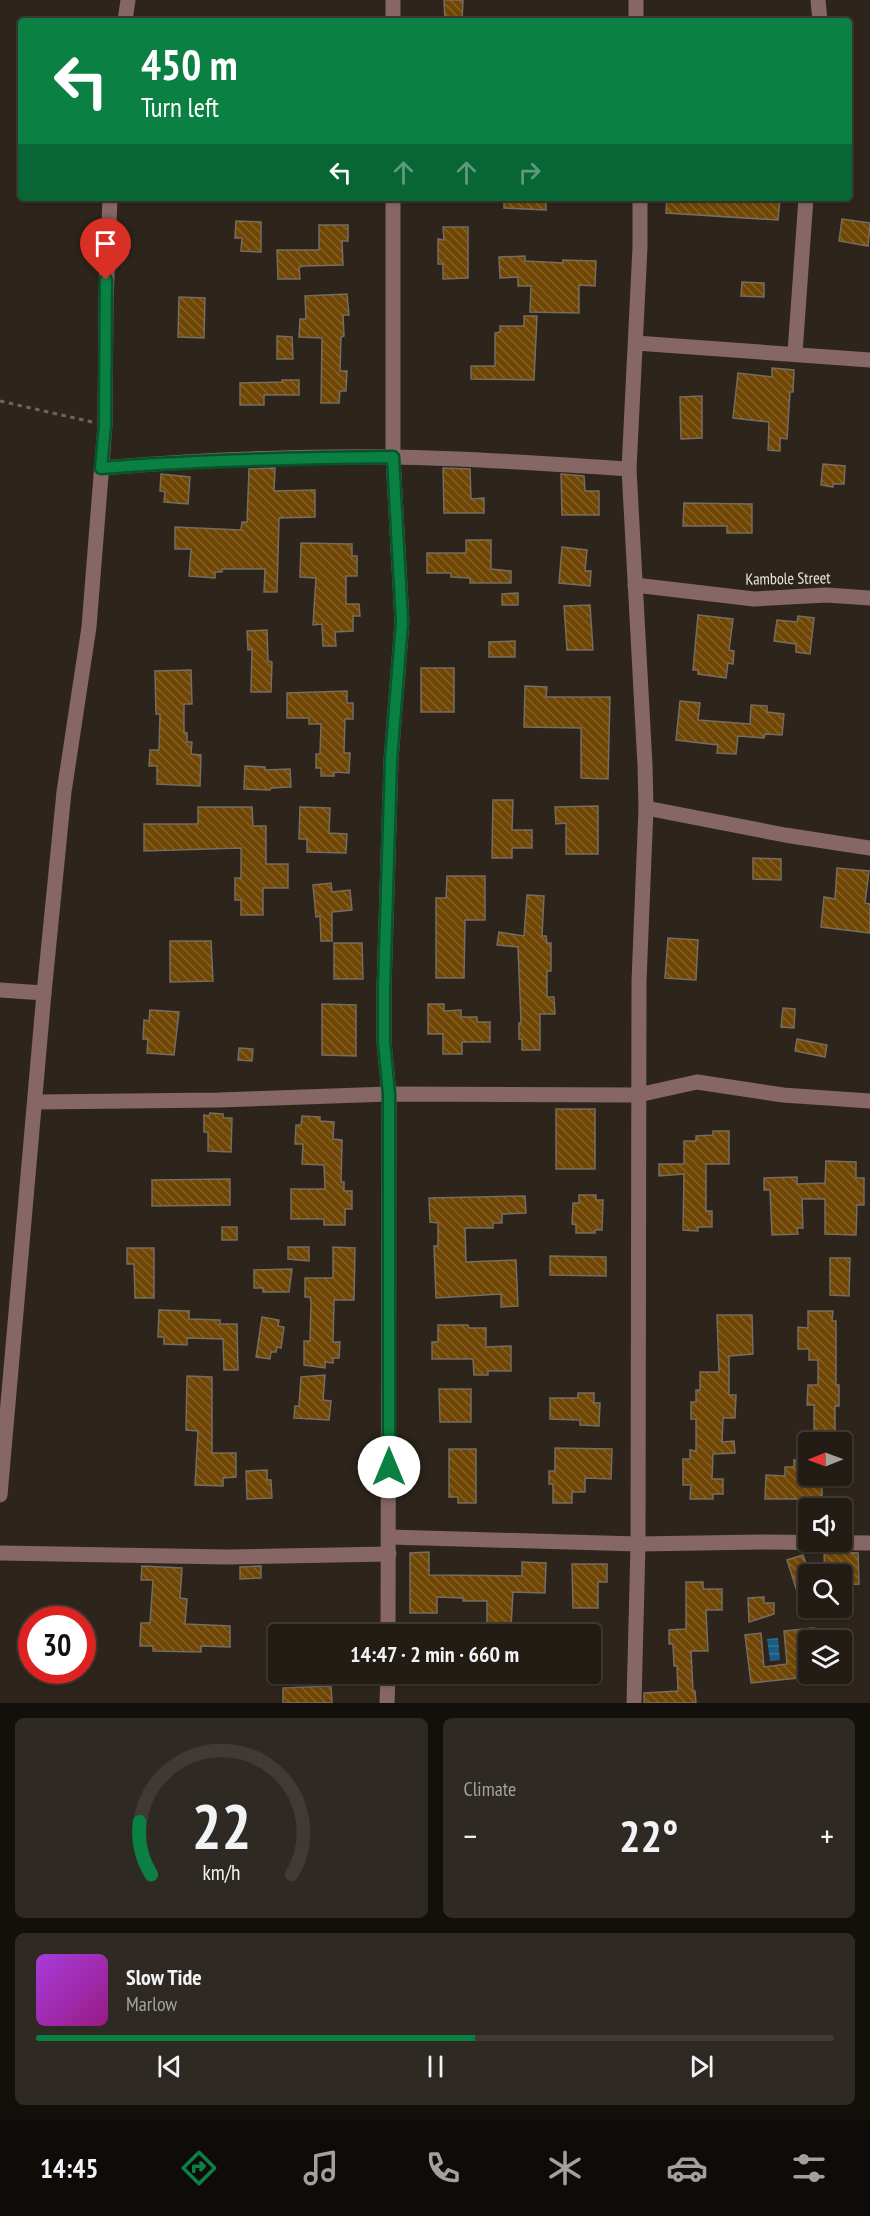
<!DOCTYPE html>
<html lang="en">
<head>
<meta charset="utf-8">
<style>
	body { margin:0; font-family:"PT Sans Narrow",sans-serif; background:#2e2922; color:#f1f3f6; height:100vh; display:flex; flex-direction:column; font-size:22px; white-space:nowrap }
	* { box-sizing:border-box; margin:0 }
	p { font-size:20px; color:#a2a1a0 }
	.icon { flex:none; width:33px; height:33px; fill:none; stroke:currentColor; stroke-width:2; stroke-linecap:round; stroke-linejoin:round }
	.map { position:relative; height:1703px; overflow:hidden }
	.sheet { display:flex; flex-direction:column; gap:15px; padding:15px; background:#130f0b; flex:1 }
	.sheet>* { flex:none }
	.top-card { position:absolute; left:18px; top:18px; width:834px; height:183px; border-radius:6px; box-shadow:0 2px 4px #0004,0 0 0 2px #3f3a34; background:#0b8043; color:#fff; overflow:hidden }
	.needle { width:39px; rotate:269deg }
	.tools { position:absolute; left:798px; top:1432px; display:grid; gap:12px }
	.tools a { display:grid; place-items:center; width:54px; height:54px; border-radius:6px; background:#221c14; box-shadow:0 2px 4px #0004,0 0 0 2px #3f3a34; font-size:30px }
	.speed { position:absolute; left:18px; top:1606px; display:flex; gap:12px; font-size:30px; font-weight:700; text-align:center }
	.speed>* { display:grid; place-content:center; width:78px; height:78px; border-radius:50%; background:#221c14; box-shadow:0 2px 4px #0004,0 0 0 2px #3f3a34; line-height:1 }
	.speed .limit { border:9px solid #d22; background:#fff; color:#111 }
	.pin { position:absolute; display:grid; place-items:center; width:51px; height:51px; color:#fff; margin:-62px -26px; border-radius:50% 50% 50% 0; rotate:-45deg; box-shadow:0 0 6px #0007 }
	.pin .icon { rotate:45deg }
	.me { position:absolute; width:66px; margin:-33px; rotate:0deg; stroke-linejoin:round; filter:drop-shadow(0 0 4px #0008) }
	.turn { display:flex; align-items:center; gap:21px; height:126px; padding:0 24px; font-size:27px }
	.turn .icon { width:78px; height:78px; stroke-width:2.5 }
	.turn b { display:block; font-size:42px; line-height:51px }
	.lanes { display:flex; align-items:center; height:57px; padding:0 24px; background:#0003; justify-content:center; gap:30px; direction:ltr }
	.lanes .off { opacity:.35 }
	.big { font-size:45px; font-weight:700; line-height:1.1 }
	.sheet .widget { flex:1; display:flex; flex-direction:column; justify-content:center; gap:9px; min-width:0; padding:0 21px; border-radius:9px; background:#2e2922 }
	.sheet .dial { align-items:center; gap:0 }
	.dial svg { height:156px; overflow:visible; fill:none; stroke:#3f3a34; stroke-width:7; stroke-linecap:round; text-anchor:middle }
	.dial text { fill:#f1f3f6; stroke:none }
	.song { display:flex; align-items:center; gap:18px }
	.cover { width:72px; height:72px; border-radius:9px; background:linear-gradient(135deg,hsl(280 70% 55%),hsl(310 70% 35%)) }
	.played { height:6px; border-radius:3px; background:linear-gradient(90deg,#0b8043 55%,#3f3a34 55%) }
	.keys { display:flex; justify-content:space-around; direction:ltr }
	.heat { display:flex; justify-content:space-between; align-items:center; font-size:33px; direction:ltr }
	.sheet .tiles { flex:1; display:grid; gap:15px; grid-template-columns:1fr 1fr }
	.widget:last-child { grid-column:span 2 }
	.trip { position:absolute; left:268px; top:1624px; width:333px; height:60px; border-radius:6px; background:#221c14; box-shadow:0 2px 4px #0004,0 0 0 2px #3f3a34; font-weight:700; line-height:60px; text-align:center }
	.menu { display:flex; height:96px; justify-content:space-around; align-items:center; background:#0e0b08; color:#a2a1a0 }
	.menu .icon { width:42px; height:42px }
	.menu .on { color:#0b8043 }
	.menu b { font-size:27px; color:#f1f3f6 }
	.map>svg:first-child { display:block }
	.water { fill:url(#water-rules) }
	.building { fill:url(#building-back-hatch); stroke:#766c60; stroke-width:1.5 }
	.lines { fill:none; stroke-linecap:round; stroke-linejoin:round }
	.path { stroke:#6c655c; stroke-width:3; stroke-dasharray:4.5 4.5; stroke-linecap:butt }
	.minor { stroke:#866765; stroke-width:15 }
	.route-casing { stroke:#07532c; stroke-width:15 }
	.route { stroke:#0b8043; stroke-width:10 }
	.labels { text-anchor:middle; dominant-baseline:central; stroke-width:6; stroke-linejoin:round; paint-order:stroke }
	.street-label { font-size:16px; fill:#eae5de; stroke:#2d251b }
</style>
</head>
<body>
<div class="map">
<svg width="870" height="1703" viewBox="0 0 870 1703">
	<defs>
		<pattern id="water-rules" width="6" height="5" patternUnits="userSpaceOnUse" patternTransform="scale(1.5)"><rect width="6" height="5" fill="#195d84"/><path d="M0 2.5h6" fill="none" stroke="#3b7495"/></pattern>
		<pattern id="building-back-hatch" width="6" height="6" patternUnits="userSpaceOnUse" patternTransform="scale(1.5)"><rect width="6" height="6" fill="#704605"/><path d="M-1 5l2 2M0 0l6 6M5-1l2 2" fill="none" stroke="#856129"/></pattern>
	</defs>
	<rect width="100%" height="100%" fill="#2d251b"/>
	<polygon class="water" points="778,1638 780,1660 770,1661 767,1639"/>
	<g class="building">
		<polygon points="444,0 463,0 462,21 445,21"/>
		<polygon points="504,198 546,198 546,210 504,208"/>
		<polygon points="667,198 780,198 778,220 666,213"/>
		<polygon points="842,219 870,223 868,246 839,241"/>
		<polygon points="236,221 261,222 261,252 241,251 242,238 235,238"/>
		<polygon points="319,225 348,225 348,241 342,241 343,265 304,266 299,267 300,279 278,279 277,250 319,250"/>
		<polygon points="443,227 468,227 468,278 443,279 443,264 438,264 438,239 444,240"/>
		<polygon points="525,256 525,261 563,263 563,260 596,261 595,286 579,285 579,313 530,312 531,286 518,286 518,277 500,278 499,257"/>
		<polygon points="742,282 764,283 764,297 741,296"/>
		<polygon points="347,294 349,315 343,315 344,336 341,337 340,371 347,371 346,391 340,391 339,403 321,403 322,338 299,337 300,319 306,319 305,296"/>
		<polygon points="179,297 205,298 204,338 178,337"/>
		<polygon points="524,316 537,316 534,380 471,379 471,366 495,366 495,333 500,332 500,326 524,326"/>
		<polygon points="277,336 292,337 293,359 277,359"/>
		<polygon points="772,368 794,370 793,392 790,392 787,439 780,438 780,451 768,450 769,422 733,418 738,373 772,377"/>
		<polygon points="282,380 299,380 299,395 264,395 264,405 240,405 240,383 282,382"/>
		<polygon points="702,396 702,438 681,439 680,397"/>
		<polygon points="823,464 845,466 844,484 833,484 833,487 821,485"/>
		<polygon points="275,468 274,491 315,490 315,517 279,518 277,592 264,592 265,569 222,569 222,572 215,572 215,578 189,576 191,549 175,549 175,527 241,530 242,522 247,522 249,469"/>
		<polygon points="443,468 470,469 471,499 484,498 484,513 444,513"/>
		<polygon points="161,474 190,477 188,504 164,502 165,492 160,491"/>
		<polygon points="561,474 584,476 585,491 599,491 599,515 562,515"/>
		<polygon points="684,503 752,504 752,533 727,533 727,526 683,526"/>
		<polygon points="466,540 491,540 491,569 511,571 511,583 470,583 470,578 451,577 451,573 427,573 427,553 466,553"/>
		<polygon points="301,543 352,544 352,556 357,556 357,576 346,576 346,604 359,604 360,616 353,616 353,631 335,632 336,646 323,646 322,624 313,625 316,578 300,577"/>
		<polygon points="562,547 587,550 585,571 591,571 590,586 559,583"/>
		<polygon points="518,593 518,605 502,605 502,594"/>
		<polygon points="590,605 593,650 567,650 564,606"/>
		<polygon points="698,615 733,619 729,650 734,651 733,664 728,663 726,678 698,674 698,670 693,670"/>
		<polygon points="798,616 814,618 810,654 796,652 796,644 774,641 777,620 797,622"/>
		<polygon points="267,630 268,661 272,662 271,692 251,692 252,649 248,650 247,631"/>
		<polygon points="515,641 515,657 489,657 489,642"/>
		<rect x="421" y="668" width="33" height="44"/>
		<polygon points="191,670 192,704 184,704 184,732 187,733 187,742 192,742 191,754 201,755 200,786 157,784 157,766 149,766 150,750 159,750 160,714 156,714 155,671"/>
		<polygon points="525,686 547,687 546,697 610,697 608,779 581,778 581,728 524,727"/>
		<polygon points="347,691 347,703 353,703 353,719 345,719 344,753 350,753 349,773 334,772 334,776 321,776 321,768 316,768 316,754 320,754 321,724 309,724 309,718 287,718 287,693"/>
		<polygon points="680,701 700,703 698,720 750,724 751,705 767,706 767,712 784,714 782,735 765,734 764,738 738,736 736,754 717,753 718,745 676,740"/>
		<polygon points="245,766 265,767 265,770 290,769 291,787 271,788 270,790 244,789"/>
		<polygon points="493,800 513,800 512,830 532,830 532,848 512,848 512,858 492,858"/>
		<polygon points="598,806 598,854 566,854 566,823 556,824 555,807"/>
		<polygon points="198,807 252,807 253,826 266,826 266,864 288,864 288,888 263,888 263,915 241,915 241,900 235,900 235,878 241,878 241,848 144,851 144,824 198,824"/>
		<polygon points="300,807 330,808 329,833 347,834 346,853 307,852 307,839 299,839"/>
		<polygon points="753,858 781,859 781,880 753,879"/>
		<polygon points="837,868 869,871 865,903 870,904 870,933 821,927 824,897 835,899"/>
		<polygon points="447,876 485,876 485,920 465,920 464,978 436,978 436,898 446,898"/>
		<polygon points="331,883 332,892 350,890 352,910 332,912 332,941 321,941 320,916 316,917 313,885"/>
		<polygon points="527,895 544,896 542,936 546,936 547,943 551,943 551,971 547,971 547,997 554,997 555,1014 540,1014 540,1050 522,1050 522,1039 519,1039 519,1023 521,1023 518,947 497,945 499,932 524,936"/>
		<polygon points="668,938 698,940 696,980 665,978"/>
		<polygon points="170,941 211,941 213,981 170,982"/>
		<polygon points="334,943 362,943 363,979 334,979"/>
		<polygon points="322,1004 356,1005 356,1056 322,1055"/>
		<polygon points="428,1004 444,1004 444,1011 461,1010 461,1017 477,1017 477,1022 490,1022 490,1042 462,1042 462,1054 443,1054 443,1034 428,1034"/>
		<polygon points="783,1008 795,1009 794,1028 781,1027"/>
		<polygon points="150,1010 179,1012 174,1055 147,1053 148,1039 143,1039 144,1020 149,1021"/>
		<polygon points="797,1039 827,1045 825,1057 795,1051"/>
		<polygon points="239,1048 253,1049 252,1061 238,1060"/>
		<rect x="556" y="1109" width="39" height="60"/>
		<polygon points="210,1113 223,1114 223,1118 232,1118 231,1152 208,1151 208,1132 204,1132 204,1115 209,1116"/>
		<polygon points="302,1116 320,1117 320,1121 334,1122 333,1139 342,1140 341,1182 344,1182 344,1191 352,1191 352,1209 345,1209 345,1225 324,1225 324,1219 291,1219 291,1189 325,1189 324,1165 302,1164 303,1144 295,1144 296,1125 301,1125"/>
		<polygon points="713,1131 729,1131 729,1164 706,1164 706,1211 712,1211 712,1227 698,1227 698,1231 683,1230 684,1174 659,1176 659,1164 684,1164 684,1141 696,1141 696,1136 713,1135"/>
		<polygon points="826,1161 856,1162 856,1178 864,1178 864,1205 857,1205 856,1235 825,1234 825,1199 802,1199 803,1228 797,1228 798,1234 772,1235 770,1190 764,1190 764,1178 797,1177 797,1184 825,1183"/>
		<polygon points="230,1179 230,1205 152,1206 152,1180"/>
		<polygon points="579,1195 596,1195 596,1200 603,1200 602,1230 595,1230 595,1233 576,1233 576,1225 572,1224 573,1203 579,1203"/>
		<polygon points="525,1196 526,1213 502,1214 502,1223 493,1223 493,1228 465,1228 466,1262 516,1260 518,1306 501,1307 501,1294 436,1298 434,1246 438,1246 438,1223 430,1222 429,1198"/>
		<rect x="222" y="1227" width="15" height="13"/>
		<polygon points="288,1247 309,1247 309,1261 288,1259"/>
		<polygon points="333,1247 355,1248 354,1300 334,1300 333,1342 340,1342 339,1358 333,1358 333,1363 325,1362 325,1368 304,1365 304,1341 310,1341 311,1302 310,1297 305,1297 305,1278 333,1278"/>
		<polygon points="127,1248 154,1248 154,1298 135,1298 134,1264 127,1264"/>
		<polygon points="550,1256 606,1257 606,1276 550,1275"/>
		<polygon points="830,1258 850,1258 849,1296 830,1295"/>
		<polygon points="292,1269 289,1292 263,1292 263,1288 254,1288 254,1270"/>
		<polygon points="159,1310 189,1311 189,1319 220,1320 220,1324 237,1324 238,1370 224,1370 223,1339 187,1338 187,1345 164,1344 164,1337 158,1337"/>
		<polygon points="808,1311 833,1311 832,1321 836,1321 836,1385 839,1385 839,1406 835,1406 835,1434 814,1433 814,1405 807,1405 808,1385 818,1385 818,1360 809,1360 809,1349 798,1349 798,1327 808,1328"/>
		<polygon points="717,1315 752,1315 753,1354 729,1356 729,1395 736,1395 735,1418 723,1418 722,1442 734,1441 735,1453 713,1454 712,1479 723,1479 723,1494 713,1494 713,1499 690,1499 691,1485 683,1485 683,1459 690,1459 690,1450 696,1451 696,1419 691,1419 691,1402 696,1402 696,1390 700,1390 700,1372 719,1372"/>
		<polygon points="262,1317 279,1320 278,1326 284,1327 281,1348 277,1347 276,1352 271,1352 270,1359 256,1357"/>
		<polygon points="438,1325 468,1325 469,1328 486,1328 486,1347 511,1346 511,1371 488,1371 488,1375 474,1375 473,1359 432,1359 432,1342 438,1342"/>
		<polygon points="325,1375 323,1400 331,1401 329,1420 294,1418 295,1406 299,1406 301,1377"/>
		<polygon points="187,1376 212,1377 212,1453 236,1453 236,1477 223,1478 223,1486 195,1485 198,1431 186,1430"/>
		<polygon points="439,1389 471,1389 471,1422 440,1422"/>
		<polygon points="578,1393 594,1393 594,1403 600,1403 599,1426 580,1425 580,1420 550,1419 550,1398 578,1398"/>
		<polygon points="555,1448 612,1449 611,1479 585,1478 585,1492 572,1492 572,1503 553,1503 553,1484 549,1484 549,1471 555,1471"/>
		<polygon points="449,1449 476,1449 476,1503 458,1503 458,1497 449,1497"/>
		<polygon points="794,1460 808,1460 808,1476 820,1476 820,1478 822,1478 822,1499 765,1499 766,1475 785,1476 785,1467 794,1467"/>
		<polygon points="267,1470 267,1480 271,1480 272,1498 247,1499 246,1471"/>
		<polygon points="429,1552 429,1575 522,1576 522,1562 546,1563 545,1593 513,1592 511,1627 487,1627 487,1601 463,1601 463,1598 437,1597 437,1613 410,1613 410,1553"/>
		<polygon points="824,1552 858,1553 859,1584 842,1585 842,1575 825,1575"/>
		<polygon points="803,1555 808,1570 808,1619 806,1619 787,1560"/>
		<polygon points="572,1564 607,1564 607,1582 598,1582 598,1608 573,1608"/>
		<polygon points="142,1566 182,1568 180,1598 187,1599 185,1624 230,1626 230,1647 201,1646 201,1652 153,1651 153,1646 140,1646 141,1623 150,1623 153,1580 141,1580"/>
		<polygon points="261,1566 261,1578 240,1579 240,1567"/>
		<polygon points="686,1582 703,1582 703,1589 722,1589 722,1610 706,1610 708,1651 691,1651 693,1691 695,1691 696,1703 644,1703 644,1693 678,1691 677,1666 674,1666 673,1644 669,1644 669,1630 686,1629"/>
		<polygon points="764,1597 764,1603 774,1603 774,1614 749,1622 748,1598"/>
		<polygon points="814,1628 815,1641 808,1641 808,1677 751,1683 745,1635 761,1633 764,1667 787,1664 784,1631"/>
		<polygon points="331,1686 332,1703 283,1703 283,1688"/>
	</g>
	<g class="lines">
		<polyline class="path" points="0,401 92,422"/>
		<g class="minor">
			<polyline points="636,0 636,21"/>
			<polyline points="818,0 820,21"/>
			<polyline points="125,21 128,0"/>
			<polyline points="393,21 393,0"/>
			<polyline points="636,343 870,360"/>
			<polyline points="795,353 806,198"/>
			<path d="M101,468C198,460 295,456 392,457C472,458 550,464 629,469"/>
			<polyline points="635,585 754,599 826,595 870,598"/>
			<polyline points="646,808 785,835 870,848"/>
			<polyline points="0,990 44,993"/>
			<polyline points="36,1102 218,1100 389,1094 638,1095 697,1082 783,1095 870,1101"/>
			<polyline points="0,1495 44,993 64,792 89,627 105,425 106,301 110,198"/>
			<polyline points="389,1537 638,1544 760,1542 870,1543"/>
			<polyline points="0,1553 228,1557 389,1554"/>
			<polyline points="388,1635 389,1094 384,1042 384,988 391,760 402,622 393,457 393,198"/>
			<polyline points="387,1703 388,1674"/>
			<polyline points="634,1703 638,1544 639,981 646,808 645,765 629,469 640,247 640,198"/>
		</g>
	</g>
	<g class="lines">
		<g class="route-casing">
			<path id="route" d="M106,280L105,425L101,468C198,460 295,458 393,457L402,622L391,760L384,988V1042L389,1094V1467"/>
		</g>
		<use href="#route" class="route"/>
	</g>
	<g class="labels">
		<g class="street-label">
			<text transform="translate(788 578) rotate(-1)">Kambole Street</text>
		</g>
	</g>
</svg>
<div class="tools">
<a><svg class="needle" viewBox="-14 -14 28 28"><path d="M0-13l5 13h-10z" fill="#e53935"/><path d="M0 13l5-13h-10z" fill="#a2a1a0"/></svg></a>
<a><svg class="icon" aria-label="sound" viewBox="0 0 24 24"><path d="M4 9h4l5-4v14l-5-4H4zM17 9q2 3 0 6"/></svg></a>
<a><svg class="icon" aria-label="search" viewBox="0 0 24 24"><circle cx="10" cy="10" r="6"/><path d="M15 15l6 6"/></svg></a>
<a><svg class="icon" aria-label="layers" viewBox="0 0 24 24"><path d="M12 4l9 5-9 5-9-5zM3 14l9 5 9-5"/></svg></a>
</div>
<div class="speed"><div class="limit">30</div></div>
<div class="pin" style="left:106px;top:280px;background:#d93025"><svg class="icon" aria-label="arrive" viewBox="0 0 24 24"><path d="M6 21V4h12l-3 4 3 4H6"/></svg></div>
<svg class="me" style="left:389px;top:1467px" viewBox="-20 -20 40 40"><circle r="19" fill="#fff"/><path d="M0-13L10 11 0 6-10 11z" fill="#0b8043"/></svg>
<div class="trip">14:47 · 2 min · 660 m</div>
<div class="top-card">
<div class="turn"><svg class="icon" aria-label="left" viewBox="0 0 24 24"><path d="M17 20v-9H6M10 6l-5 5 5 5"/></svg><div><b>450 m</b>Turn left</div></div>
<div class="lanes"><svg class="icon" aria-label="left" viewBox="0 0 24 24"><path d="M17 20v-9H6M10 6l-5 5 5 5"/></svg><svg class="icon off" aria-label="ahead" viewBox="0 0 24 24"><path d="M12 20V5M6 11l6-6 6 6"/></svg><svg class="icon off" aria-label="ahead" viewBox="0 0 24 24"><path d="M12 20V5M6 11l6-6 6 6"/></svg><svg class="icon off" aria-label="right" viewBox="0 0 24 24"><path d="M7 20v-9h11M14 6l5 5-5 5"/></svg></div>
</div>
</div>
<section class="sheet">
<div class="tiles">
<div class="widget dial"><svg viewBox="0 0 100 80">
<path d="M14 69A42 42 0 1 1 86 69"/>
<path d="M14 69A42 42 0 0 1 8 42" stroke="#0b8043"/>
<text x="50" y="56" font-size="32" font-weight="700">22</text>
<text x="50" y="72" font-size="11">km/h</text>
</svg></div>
<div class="widget"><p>Climate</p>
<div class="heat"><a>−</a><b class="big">22°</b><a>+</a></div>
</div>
<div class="widget">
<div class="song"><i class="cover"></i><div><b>Slow Tide</b><p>Marlow</p></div></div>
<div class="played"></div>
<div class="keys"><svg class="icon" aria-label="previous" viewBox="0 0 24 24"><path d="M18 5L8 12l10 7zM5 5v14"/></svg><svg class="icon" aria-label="pause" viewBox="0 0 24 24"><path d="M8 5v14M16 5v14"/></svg><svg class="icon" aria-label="next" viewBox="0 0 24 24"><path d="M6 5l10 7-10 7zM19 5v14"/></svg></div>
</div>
</div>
</section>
<nav class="menu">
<b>14:45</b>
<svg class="icon on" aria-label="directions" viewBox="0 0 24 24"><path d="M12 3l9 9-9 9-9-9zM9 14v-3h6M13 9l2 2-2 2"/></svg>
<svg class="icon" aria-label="music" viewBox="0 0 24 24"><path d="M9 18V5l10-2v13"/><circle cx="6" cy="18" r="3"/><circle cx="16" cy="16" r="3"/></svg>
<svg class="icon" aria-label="phone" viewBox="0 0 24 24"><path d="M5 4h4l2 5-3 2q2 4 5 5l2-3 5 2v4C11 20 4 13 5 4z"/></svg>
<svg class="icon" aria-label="climate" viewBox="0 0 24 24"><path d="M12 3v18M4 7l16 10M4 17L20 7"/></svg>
<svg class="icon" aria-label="car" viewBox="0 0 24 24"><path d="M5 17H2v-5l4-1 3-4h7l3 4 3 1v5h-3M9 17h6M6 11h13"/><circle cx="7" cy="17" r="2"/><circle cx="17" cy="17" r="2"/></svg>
<svg class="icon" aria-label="filters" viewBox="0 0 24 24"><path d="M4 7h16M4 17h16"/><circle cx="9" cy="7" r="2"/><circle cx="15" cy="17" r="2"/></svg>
</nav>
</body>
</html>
